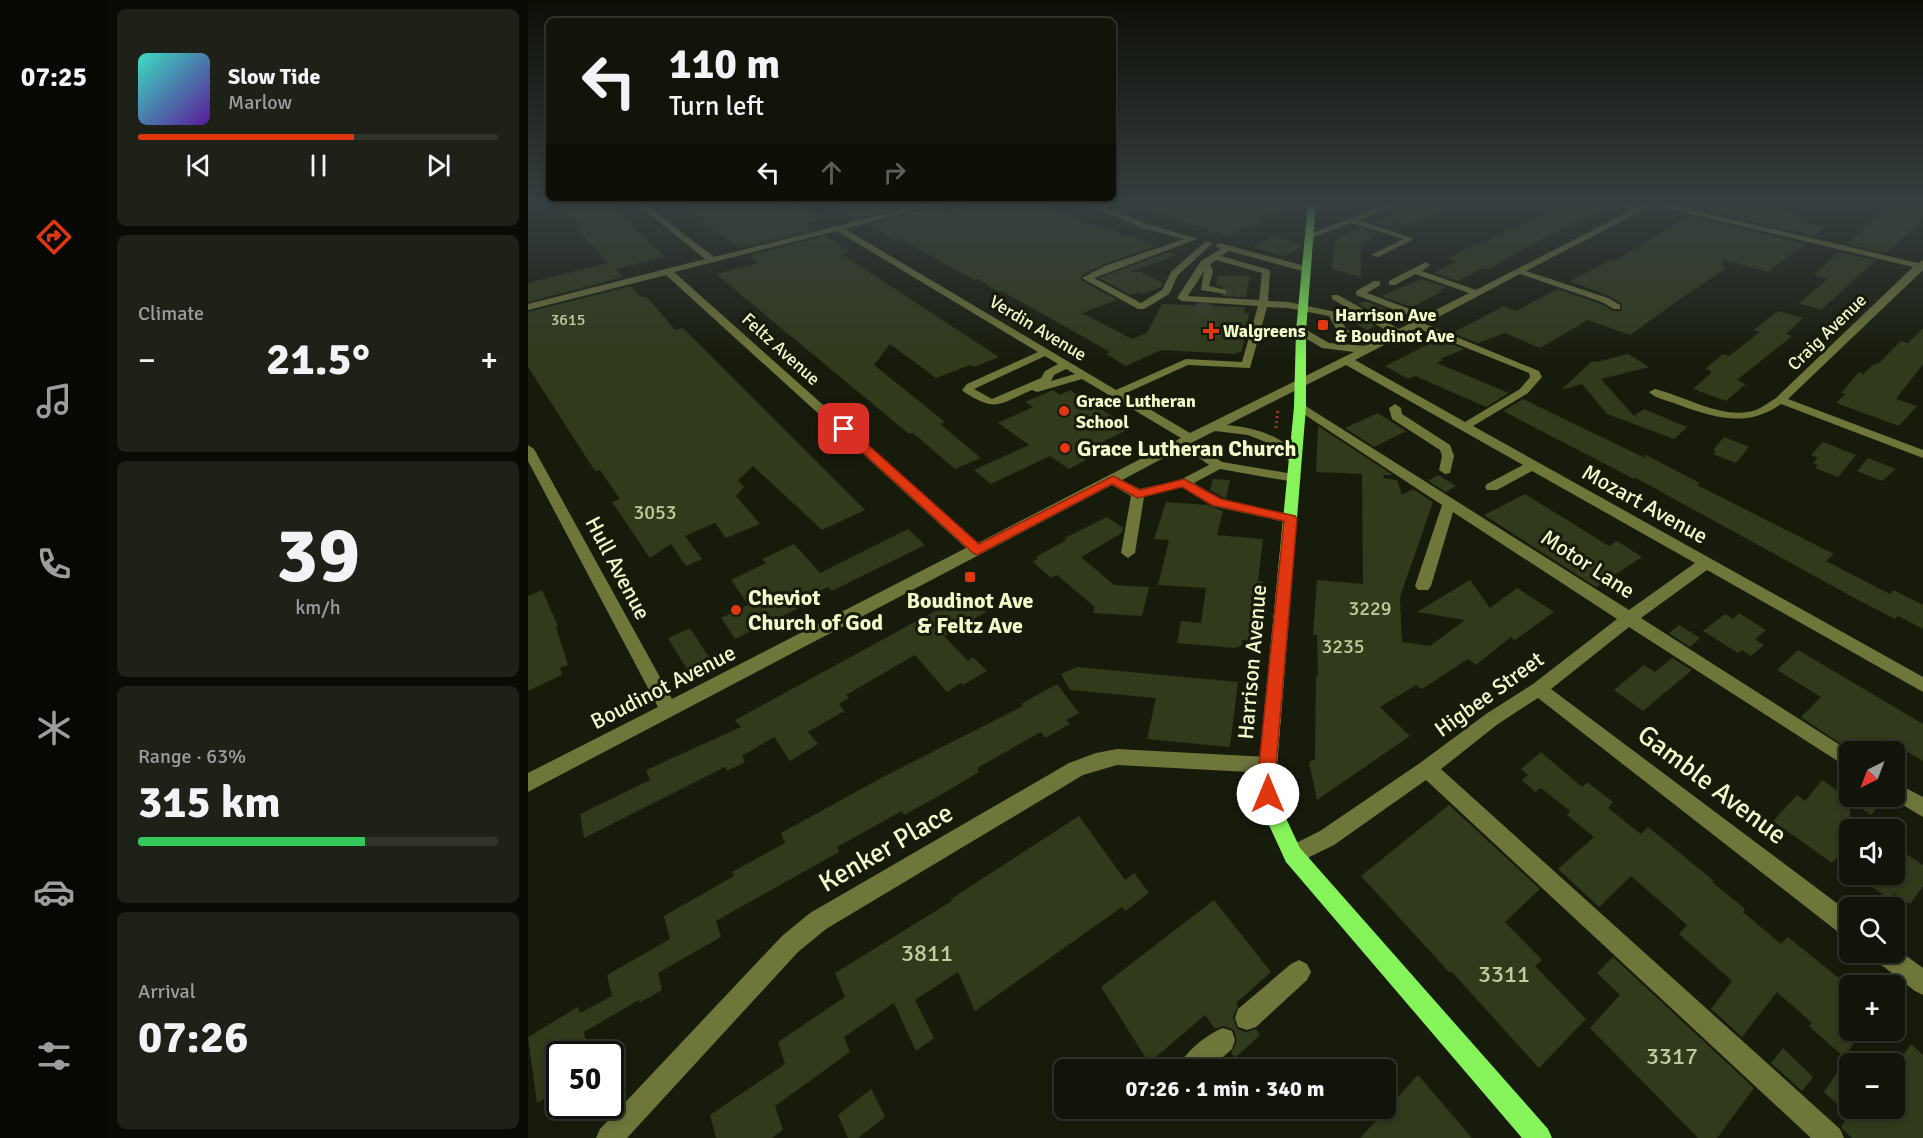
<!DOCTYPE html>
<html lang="en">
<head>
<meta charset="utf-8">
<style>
	body { margin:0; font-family:Signika,sans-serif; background:#1e2117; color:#f1f3f6; height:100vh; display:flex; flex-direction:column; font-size:22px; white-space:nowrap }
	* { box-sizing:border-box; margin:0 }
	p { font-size:20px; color:#9c9e9c }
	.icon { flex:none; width:33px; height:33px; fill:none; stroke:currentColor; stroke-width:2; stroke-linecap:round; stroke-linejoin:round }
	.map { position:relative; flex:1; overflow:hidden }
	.panel { display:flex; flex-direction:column; gap:9px; padding:9px; background:#090b05; width:420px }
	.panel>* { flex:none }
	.banner { position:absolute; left:18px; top:18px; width:570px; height:183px; border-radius:9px; box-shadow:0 3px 9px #0003,0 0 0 2px #30332a; background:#111409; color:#f1f3f6; overflow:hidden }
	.needle { width:39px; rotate:222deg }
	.tools { position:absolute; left:1311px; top:741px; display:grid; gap:12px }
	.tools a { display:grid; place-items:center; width:66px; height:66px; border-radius:9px; background:#111409; box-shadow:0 3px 9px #0003,0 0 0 2px #30332a; font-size:30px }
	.speed { position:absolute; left:18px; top:1041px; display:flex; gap:12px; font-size:30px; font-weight:700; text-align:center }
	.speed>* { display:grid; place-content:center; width:78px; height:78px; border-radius:50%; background:#111409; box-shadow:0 3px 9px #0003,0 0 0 2px #30332a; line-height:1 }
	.speed .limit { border:3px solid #111; border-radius:9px; background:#fff; color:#111 }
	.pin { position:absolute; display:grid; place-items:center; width:51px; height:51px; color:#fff; margin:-26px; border-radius:12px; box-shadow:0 3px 9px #0006 }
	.me { position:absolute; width:66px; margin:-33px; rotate:0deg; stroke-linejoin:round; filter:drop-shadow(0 0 4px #0008) }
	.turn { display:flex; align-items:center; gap:21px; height:126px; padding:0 24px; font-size:27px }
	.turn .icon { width:78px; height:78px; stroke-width:2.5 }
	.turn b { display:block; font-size:42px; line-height:51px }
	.lanes { display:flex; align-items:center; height:57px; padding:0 24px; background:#0003; justify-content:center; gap:30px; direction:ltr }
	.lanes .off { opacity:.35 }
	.big { font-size:45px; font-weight:700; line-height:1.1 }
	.panel .widget { flex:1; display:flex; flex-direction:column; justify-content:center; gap:9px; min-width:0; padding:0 21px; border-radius:9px; background:#1e2117 }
	.panel .dial { align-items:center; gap:0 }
	.dial b { font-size:78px; line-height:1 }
	.song { display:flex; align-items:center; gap:18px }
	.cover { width:72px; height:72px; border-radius:9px; background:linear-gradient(135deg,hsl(170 70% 55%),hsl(270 70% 35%)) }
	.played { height:6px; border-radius:3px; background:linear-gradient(90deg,#e03710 60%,#30332a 60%) }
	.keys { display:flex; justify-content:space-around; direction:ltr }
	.heat { display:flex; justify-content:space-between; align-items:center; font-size:33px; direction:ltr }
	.charge { height:9px; border-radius:4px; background:linear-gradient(90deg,#34c759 63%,#30332a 0) }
	.trip { position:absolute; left:526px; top:1059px; width:342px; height:60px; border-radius:9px; background:#111409; box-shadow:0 3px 9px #0003,0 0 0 2px #30332a; font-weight:700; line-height:60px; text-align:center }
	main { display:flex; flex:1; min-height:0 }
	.dock { display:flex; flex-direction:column; width:108px; justify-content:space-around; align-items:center; background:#070804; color:#9c9e9c }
	.dock .icon { width:42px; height:42px }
	.dock .active { color:#e03710 }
	.dock b { font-size:27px; color:#f1f3f6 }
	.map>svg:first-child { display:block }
	.building { fill:#313a1a }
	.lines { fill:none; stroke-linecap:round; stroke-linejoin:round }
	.minor-tunnel-far1 { stroke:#383d28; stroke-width:8; stroke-dasharray:8 4.5; stroke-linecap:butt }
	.minor-tunnel { stroke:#383d28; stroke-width:11; stroke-dasharray:11 5; stroke-linecap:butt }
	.path { stroke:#a43835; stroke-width:3; stroke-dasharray:2 3; stroke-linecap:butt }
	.minor { fill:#6f763a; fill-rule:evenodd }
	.major { fill:#85f359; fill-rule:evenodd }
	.route { fill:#e03710; stroke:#92240a; stroke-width:1.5 }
	.poi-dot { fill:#e03710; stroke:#171b0c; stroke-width:2 }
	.labels { text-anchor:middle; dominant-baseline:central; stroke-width:6; stroke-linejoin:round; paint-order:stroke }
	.far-number-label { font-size:16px; fill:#c1cb9e }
	.far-poi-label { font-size:18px; font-weight:bold; fill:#f1fbca; stroke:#171b0c; text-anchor:start }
	.far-street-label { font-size:18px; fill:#f1fbca; stroke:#171b0c }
	.number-label { font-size:20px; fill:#c1cb9e }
	.poi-label { font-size:22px; font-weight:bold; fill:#f1fbca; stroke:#171b0c; text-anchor:start }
	.street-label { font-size:22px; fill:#f1fbca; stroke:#171b0c }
	.near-number-label { font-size:24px; fill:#c1cb9e }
	.near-street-label { font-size:27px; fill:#f1fbca; stroke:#171b0c }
</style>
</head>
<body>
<main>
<nav class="dock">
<b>07:25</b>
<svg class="icon active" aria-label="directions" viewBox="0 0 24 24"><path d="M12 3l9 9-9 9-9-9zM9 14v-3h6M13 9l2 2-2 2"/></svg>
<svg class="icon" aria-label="music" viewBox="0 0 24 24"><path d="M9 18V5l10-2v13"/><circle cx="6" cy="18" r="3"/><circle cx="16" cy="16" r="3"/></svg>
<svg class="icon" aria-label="phone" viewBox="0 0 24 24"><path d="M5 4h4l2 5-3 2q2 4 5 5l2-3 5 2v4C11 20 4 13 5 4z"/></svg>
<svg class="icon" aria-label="climate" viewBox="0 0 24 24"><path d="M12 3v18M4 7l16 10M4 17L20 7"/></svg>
<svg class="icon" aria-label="car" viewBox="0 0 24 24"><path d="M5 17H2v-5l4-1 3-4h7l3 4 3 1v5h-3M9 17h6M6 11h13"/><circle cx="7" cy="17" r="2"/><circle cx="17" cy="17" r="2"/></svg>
<svg class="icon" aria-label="filters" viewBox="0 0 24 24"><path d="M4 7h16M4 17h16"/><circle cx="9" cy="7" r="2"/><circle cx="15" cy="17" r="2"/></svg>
</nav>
<section class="panel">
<div class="widget">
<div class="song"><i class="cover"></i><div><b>Slow Tide</b><p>Marlow</p></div></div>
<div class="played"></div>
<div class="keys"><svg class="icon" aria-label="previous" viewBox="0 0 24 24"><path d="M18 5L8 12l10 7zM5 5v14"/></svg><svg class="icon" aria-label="pause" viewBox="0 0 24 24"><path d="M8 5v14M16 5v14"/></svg><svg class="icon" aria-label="next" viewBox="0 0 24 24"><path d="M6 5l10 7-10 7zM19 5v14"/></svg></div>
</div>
<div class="widget"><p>Climate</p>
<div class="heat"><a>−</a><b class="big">21.5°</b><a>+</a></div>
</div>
<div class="widget dial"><b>39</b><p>km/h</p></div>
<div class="widget"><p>Range · 63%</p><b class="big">315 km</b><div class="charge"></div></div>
<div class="widget"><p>Arrival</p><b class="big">07:26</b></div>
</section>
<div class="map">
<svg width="1395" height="1138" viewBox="0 0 1395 1138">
	<rect width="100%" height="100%" fill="#171b0c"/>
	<g class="building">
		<polygon points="29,203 81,203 137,257 88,269 95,277 0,302 0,283 80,263 46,226 52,225"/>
		<polygon points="153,203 250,203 250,209 271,205 294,218 275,223 285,230 211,248 172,220 177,219"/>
		<polygon points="302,203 393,203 329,219"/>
		<polygon points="412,203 415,213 457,203 512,203 573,229 577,228 628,246 576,264 553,276 553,280 589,300 554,313 604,339 619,333 634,304 717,307 716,313 721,313 714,351 707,354 633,350 598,366 578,354 582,352 474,291 471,292 450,279 446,280 371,238 366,240 340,225 411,205"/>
		<polygon points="607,203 768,203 769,205 728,219 736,222 697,236 659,222 656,223"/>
		<polygon points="895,203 920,203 921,206 882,225 863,219 866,225 861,228 845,222"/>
		<polygon points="1051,203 1084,203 1085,205 1029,231 961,269 955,268 930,281 906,273 928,261 919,258 1020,213 1025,214"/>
		<polygon points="1182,203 1207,203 1239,208 1278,217 1273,221 1298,227 1286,236 1171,209"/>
		<polygon points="1371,203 1395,207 1395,216 1382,232 1367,246 1357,253 1319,244 1362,204 1368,206"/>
		<polygon points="1161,216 1277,244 1240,272 1193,259 1197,269 1152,299 1102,335 1060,320 1012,348 977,333 950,343 924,333 976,306 988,311 1029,289 1073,304 1085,311 1094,311 1093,303 1081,296 1042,281 1082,260 1086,261"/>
		<polygon points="831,228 851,234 833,244 833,277 804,269 807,240"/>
		<polygon points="297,236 322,252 313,254 471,357 446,367 442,365 408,378 362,344 346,365 417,422 412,424 453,458 427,469 385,433 381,434 188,274 231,263 221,256"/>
		<polygon points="745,236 774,244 774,246 756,256 725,247"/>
		<polygon points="641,252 649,255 602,272 612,272 635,283 633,287 614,294 610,292 603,295 571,278"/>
		<polygon points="1311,252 1348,260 1293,310 1271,303 1300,279 1286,275"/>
		<polygon points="690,275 722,276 718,297 699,296 700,289 688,285"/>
		<polygon points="894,279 918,287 912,290 915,291 884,307 853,296"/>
		<polygon points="103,286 112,296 120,298 147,330 155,328 337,510 294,530 225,466 210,480 216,487 208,496 232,524 198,538 187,523 157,536 174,559 158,566 143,544 122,558 84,502 92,499 72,470 67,471 0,367 0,312"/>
		<polygon points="837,301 871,314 859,320 830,304"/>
		<polygon points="816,308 847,326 839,330 813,316 819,314 812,310"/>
		<polygon points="1250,311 1275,318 1258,334 1264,336 1209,380 1218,384 1198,401 1165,389 1182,374 1183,371 1177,369 1195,354 1201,356 1232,332 1226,330"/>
		<polygon points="1395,328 1395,364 1368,399 1389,406 1371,426 1308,403 1318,394 1313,393 1331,372 1335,374 1345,365 1351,363 1373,341 1380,343"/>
		<polygon points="911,339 936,349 912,359 915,360 909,363 981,393 958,407 887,376 880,379 857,366"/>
		<polygon points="1100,354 1121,367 1073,379 1106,416 1116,409 1159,427 1146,439 1079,414 1054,384 1033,390 1064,361 1069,362"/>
		<polygon points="525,390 532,395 542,390 603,428 550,454 558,460 541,469 522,456 463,484 446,470 501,445 470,423 505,407 497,402"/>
		<polygon points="995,399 1119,459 1116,454 1172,483 1169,485 1306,554 1298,561 1362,594 1365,590 1395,605 1395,629 1370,616 1367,619 1334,602 1108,478 1106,479 975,411"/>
		<polygon points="850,413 878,431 846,447 817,428"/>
		<polygon points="790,426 865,475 856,475 855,478 869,480 874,495 885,489 905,502 872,597 874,642 902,646 937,620 889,612 942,580 962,608 989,588 1026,612 987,640 983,637 948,665 940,659 894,689 888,685 852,707 882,736 789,800 781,762 787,759 788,676 790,676 789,635 785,635 789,580 835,584 834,474 788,472"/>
		<polygon points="1196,437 1221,447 1208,463 1185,454 1188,451 1185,450"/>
		<polygon points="1295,442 1328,455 1310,477 1287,468 1290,465 1285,463 1290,458 1283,455"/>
		<polygon points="1340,458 1368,469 1354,481 1329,471"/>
		<polygon points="910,475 928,486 918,492 900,481"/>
		<polygon points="685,479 702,480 698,499 682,490"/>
		<polygon points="997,494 1081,546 1089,541 1114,557 1068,587 956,515"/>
		<polygon points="638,502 679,505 695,511 689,535 735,539 730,581 735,581 725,641 714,640 713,646 707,648 649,643 653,621 673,623 678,588 630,585 641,540 626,539"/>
		<polygon points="579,517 595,528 594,533 553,557 586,585 621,587 614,616 565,613 567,607 529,575 523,578 505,562 510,559 508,557 538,540 537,538"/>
		<polygon points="380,529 397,545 304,591 300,587 267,603 271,608 207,639 193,618 220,605 203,580 238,563 234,559 266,544 292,573"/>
		<polygon points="14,590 30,626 28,627 40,665 32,668 34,675 0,691 0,596"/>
		<polygon points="440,593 458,612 416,636 440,661 445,657 459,671 435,685 433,683 419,692 387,655 318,695 321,698 311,704 316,711 280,732 290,744 262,761 246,737 214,756 217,762 199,771 197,767 56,838 52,814 122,780 118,770 213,727 207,720"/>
		<polygon points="1211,613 1238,630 1227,639 1236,645 1223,656 1214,650 1210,653 1175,631 1197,614 1205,619"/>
		<polygon points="1151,625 1172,638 1162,647 1141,633"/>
		<polygon points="162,628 184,662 161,673 140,638"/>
		<polygon points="1270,650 1395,724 1395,761 1357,738 1346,752 1325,752 1273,717 1293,697 1249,670"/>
		<polygon points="1144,658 1164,670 1115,711 1086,690 1116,665 1127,672"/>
		<polygon points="549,667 710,682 702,747 619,739 628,698 542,690 533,674"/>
		<polygon points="529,684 551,713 538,720 542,724 517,738 513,732 449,768 451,772 409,797 376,815 374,811 309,847 311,852 188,921 193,937 130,973 134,990 111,1003 111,1000 56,1032 60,1054 32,1054 32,1089 9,1103 0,1037 50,1007 52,1013 84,996 79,975 142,939 136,916 206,876 204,872 257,843 253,833 355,777 495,706 493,704"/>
		<polygon points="1013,752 1054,787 1059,782 1085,802 1080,808 1113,834 1120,827 1135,839 1186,881 1184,882 1217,909 1215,912 1253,944 1260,937 1322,987 1322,1030 1336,1030 1316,1057 1281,1026 1284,1023 1249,992 1214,1037 1183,1009 1204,981 1151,934 1159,925 1103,876 1071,907 1030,869 1066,837 1039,815 1042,811 1018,792 1013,788 1007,792 994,780 1000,775 993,769"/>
		<polygon points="1294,780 1318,796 1358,797 1343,815 1322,800 1322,842 1304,863 1245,821 1269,795 1277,801"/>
		<polygon points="921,805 1012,889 977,922 1014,960 1007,966 1058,1019 1011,1068 924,972 922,973 833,876"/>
		<polygon points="551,816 597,880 606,873 621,893 597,911 594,907 447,1011 430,972 387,1000 406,1038 388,1051 366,1003 316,1037 322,1052 247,1106 255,1130 244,1138 188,1138 182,1115 257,1064 250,1042 317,997 307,973 424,901 423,899"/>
		<polygon points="1366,846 1395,865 1395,886 1382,904 1366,893 1361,899 1327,874 1366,874"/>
		<polygon points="686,900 743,972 708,1003 710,1006 705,1017 709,1029 718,1032 728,1029 732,1035 707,1058 703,1053 709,1041 706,1030 696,1026 687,1029 677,1015 621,1063 573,987"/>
		<polygon points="1085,957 1226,1088 1189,1138 1170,1138 1062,1028 1092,995 1069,973"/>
		<polygon points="1383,1044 1395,1055 1395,1138 1324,1138 1313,1127 1321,1115 1296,1092 1311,1070 1322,1079 1322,1114 1325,1108 1366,1108 1366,1069"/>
		<polygon points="1255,1048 1285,1077 1274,1091 1243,1063"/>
		<polygon points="890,1075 944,1138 832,1138"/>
		<polygon points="343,1089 357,1117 330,1138 320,1138 310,1115"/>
	</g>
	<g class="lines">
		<g class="minor-tunnel-far1">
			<polyline points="695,292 712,293"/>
			<polyline points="667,308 685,309"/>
		</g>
		<polyline class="minor-tunnel" points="670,308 685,309"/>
		<polyline class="path" points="748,428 750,409"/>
		<g class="minor">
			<path d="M108,203H115L186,257L400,203H410L317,229L588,390L658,359L714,362L730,306L654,301L649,298L673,261L693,249L687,246L691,243L781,267L782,269L778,272L701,251L693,256L742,270L740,301L760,302L808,312L819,330L847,341L863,333L804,299V295H810L871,329L890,319L828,295V291L846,281H852V285L839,293L898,315L941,293L887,274L867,285H861V281L898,262L902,265L894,271L948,290L1104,210L1086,203L1110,207L1118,203H1134L1390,263L1395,260V270L1260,399L1395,450V458L1253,404C1219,428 1188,418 1151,405C1142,401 1128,399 1121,392L1127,389C1157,396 1196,421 1228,410C1235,407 1241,402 1248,398L1385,267L1125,205L998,271L1080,298L1092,305V309H1086L1074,302L992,274L897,324L1011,371L1014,377L1000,393L945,426L1395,677V692L1179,570L1113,618L1323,752L1322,769L1101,627L1023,689L1322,913V938L1314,935L1010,698L970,724L913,769L1312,1129L1316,1138H1283L898,780L806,845L765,865L758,862L755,855L758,848L792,831L892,763L958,714L1005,684L1089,619L925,512L903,586L900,590H890L887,586L914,505L768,409V405H776L1101,610L1167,563L1004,471L969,490H959L957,487L959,484L995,465L818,365L699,425C728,428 754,435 773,459L772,462H762L745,445L720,435L687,431L665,442L694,462L771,475L773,478L766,482L692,469L666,483L693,500L767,516L769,519L767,522L762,523L684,506L654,487L616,497L607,553L600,558L593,553L603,496L584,485L0,792V773L130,707L0,461V445L6,449L144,699L438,548L138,275L0,310V304L177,259ZM309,231L510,352L439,384L434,390L436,392C469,413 471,404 504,390L509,392L554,379L653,438L450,543L146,272ZM688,260L734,273L731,300L660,296L676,271L673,290L698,294V290L681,286L685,271L682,265ZM739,307L760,308L801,316L811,334L839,346L801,343L777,329H769V333L794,348L826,352L662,433L596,394L660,365L722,368ZM889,328L1001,373L1002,377L992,389L937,422L827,360ZM517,356L530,364L517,371L513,378L464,399L446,389ZM538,369L547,374L523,381L526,375ZM656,447L681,465L652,480L612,489L594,480Z"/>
			<polygon points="557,203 566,203 620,224 669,239 566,278 613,303 634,290 643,272 678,241 685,243 650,275 641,294 616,309 610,309 554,278 577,266 656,239 614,228"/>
			<polygon points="862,203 872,203 831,220 886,239 850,257 843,255 875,239 823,223 784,238 777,236"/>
			<polygon points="867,404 873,408 874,414 922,445 926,456 922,473 917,474 911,470 914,456 912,450 864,419 861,408"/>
			<polygon points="589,749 740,757 747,759 749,765 747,771 740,773 589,765 555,775 298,929 270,952 99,1138 68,1138 72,1129 254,936 282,913 541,763 568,753"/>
			<polygon points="1366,782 1395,797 1395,817 1360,796 1366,796"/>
			<polygon points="1366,947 1395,968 1395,995 1387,991 1347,960 1344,952 1366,952"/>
			<polygon points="771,960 779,964 783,972 779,980 728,1027 719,1030 710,1027 707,1018 710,1009 763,964"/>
			<path d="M695,1028L704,1031L707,1040L704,1049L680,1070H649C655,1053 679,1034 695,1028Z"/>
		</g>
		<polygon class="major" points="780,203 788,203 778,331 778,407 749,765 755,812 772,848 1020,1129 1024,1138 994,1138 758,862 735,812 731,765 766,407 768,331"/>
	</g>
	<linearGradient id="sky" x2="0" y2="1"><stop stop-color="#0d0f07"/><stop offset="0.56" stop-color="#363f40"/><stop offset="1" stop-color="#363f40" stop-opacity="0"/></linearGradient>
	<rect width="1395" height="362" fill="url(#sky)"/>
	<polygon class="route" points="316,426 320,427 451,544 585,476 612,490 656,479 693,499 767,516 769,519 748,765 749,794 746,800 740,802 734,800 731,794 731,765 756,521 684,505 654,487 610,498 584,484 449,555 445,553 312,432 310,429"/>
	<g class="poi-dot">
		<rect x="789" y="319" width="12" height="12" rx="3"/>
		<path d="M680 322h6v6h6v6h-6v6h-6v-6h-6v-6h6z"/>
		<circle cx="536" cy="411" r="6"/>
		<circle cx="537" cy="448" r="6"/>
		<rect x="436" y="571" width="12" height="12" rx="3"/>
		<circle cx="208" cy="610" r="6"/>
	</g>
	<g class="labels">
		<g class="far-number-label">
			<text x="40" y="320">3615</text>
		</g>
		<g class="far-poi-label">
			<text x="807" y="315">Harrison Ave<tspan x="807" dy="21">&amp; Boudinot Ave</tspan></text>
			<text x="695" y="331">Walgreens</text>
			<text x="548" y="401">Grace Lutheran<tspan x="548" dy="21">School</tspan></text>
		</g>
		<g class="far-street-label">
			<text transform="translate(510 328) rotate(31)">Verdin Avenue</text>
			<text transform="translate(1299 332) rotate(-44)">Craig Avenue</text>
			<text transform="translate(253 349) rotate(42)">Feltz Avenue</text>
		</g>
		<g class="number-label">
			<text x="127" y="512">3053</text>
			<text x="842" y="608">3229</text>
			<text x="815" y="646">3235</text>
		</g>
		<g class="poi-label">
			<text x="549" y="448">Grace Lutheran Church</text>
			<text x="220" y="597">Cheviot<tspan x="220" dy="25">Church of God</tspan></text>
			<text x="442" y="600" text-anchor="middle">Boudinot Ave<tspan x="442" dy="25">&amp; Feltz Ave</tspan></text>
		</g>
		<g class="street-label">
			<text transform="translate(1117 504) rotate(29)">Mozart Avenue</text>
			<text transform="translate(1060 564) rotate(33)">Motor Lane</text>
			<text transform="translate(90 568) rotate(62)">Hull Avenue</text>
			<text transform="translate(724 662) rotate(-85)">Harrison Avenue</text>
			<text transform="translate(135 687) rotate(-27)">Boudinot Avenue</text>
			<text transform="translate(961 694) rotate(-36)">Higbee Street</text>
		</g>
		<g class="near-number-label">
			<text x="399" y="953">3811</text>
			<text x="976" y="974">3311</text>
			<text x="1144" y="1056">3317</text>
		</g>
		<g class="near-street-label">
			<text transform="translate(1184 785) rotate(37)">Gamble Avenue</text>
			<text transform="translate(358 848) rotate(-30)">Kenker Place</text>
		</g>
	</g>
</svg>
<div class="tools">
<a><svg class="needle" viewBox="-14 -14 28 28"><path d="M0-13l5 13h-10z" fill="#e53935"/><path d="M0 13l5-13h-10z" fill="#9c9e9c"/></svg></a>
<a><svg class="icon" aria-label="sound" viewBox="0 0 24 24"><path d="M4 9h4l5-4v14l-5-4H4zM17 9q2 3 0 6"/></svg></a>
<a><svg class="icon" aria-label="search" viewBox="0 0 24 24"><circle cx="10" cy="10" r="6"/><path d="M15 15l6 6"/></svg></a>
<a>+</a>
<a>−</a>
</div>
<div class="speed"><div class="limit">50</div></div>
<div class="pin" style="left:316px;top:429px;background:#d93025"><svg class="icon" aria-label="arrive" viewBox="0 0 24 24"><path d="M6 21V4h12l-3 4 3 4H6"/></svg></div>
<svg class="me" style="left:740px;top:794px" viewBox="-20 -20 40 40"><circle r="19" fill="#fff"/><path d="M0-13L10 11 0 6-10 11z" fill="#e03710"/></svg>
<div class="trip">07:26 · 1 min · 340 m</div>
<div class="banner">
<div class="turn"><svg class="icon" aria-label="left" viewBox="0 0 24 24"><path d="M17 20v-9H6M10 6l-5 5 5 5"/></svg><div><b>110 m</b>Turn left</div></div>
<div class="lanes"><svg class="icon" aria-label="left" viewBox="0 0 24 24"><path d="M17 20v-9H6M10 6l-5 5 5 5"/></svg><svg class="icon off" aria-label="ahead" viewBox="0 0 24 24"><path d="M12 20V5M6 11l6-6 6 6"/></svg><svg class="icon off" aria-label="right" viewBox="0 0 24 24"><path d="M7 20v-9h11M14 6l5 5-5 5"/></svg></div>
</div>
</div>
</main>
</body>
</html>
